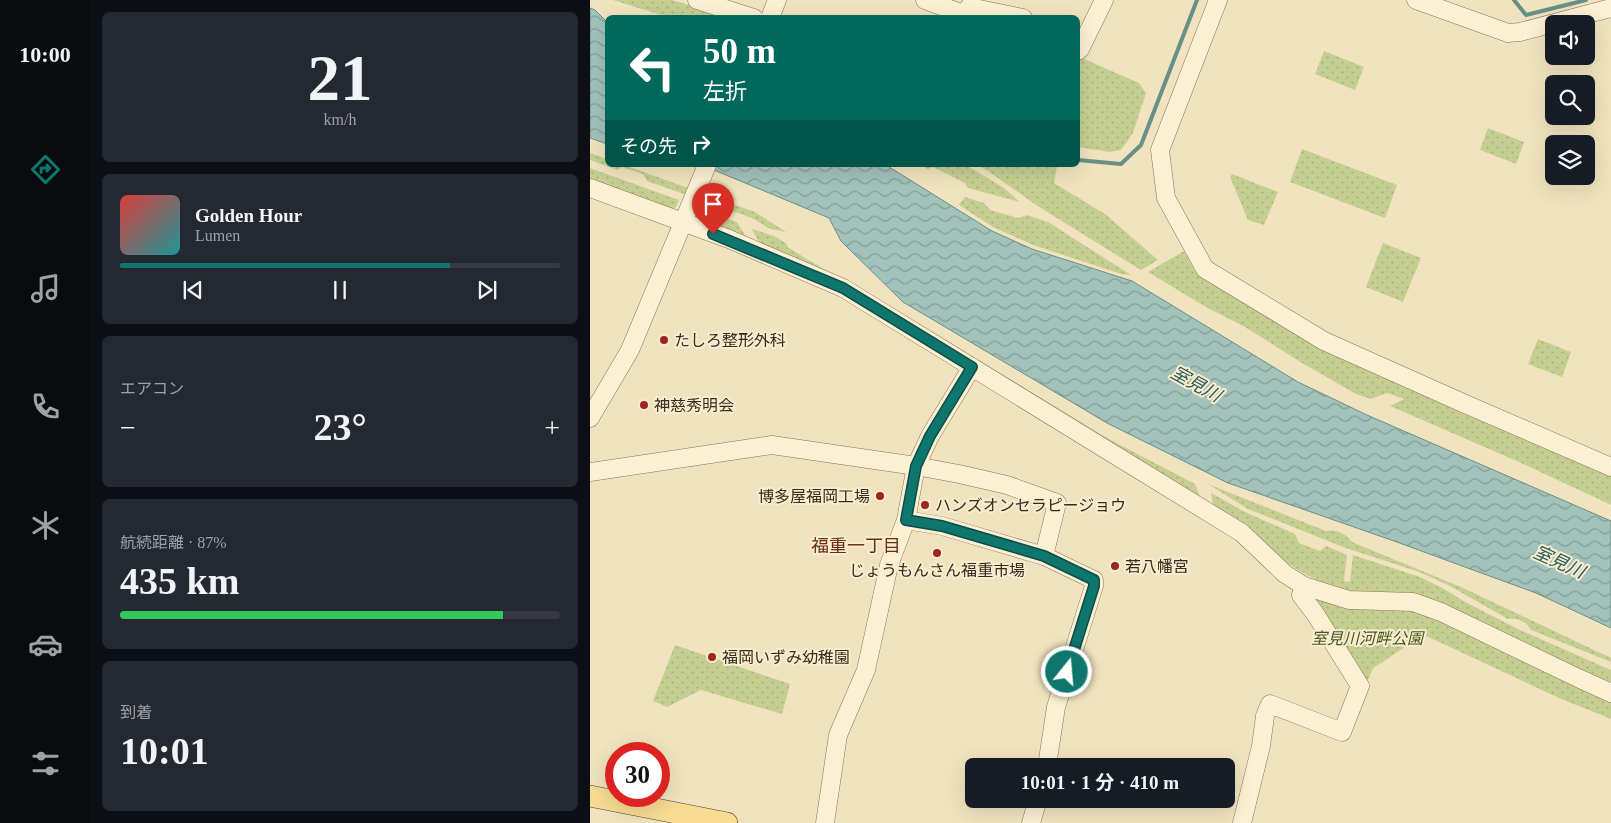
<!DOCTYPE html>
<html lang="ja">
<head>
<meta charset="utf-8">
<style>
	body { margin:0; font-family:"Times New Roman","Noto Sans JP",serif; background:#242831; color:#f1f3f6; height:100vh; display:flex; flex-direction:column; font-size:19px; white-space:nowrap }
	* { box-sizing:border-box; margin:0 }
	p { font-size:16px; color:#9ea1a6 }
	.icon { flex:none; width:28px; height:28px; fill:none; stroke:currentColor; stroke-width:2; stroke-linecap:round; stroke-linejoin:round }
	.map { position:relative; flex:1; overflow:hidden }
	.sheet { display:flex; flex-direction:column; gap:12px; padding:12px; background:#0d0f14; width:500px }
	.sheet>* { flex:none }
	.banner { position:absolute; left:15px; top:15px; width:475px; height:152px; border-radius:8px; box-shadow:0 5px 20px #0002; background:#00695c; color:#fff; overflow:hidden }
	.buttons { position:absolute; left:955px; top:15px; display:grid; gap:10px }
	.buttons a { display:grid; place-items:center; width:50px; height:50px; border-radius:8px; background:#171b24; box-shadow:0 5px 20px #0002; font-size:25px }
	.speed { position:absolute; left:15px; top:742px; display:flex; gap:10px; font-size:25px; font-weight:700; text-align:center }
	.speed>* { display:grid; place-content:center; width:65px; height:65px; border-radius:50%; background:#171b24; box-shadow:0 5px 20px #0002; line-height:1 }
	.speed .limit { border:8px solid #d22; background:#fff; color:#111 }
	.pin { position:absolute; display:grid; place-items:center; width:42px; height:42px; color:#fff; margin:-51px -21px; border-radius:50% 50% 50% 0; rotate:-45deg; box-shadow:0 0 5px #0007 }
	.pin .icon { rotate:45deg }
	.me { position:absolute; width:55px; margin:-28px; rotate:17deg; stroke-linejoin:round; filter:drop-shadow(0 0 4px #0008) }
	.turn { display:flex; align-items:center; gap:18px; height:105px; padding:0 15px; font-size:22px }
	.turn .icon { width:65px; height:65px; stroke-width:2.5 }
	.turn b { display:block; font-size:35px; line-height:42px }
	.then { display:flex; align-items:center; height:48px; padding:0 15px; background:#0003; gap:10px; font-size:19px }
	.big { font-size:38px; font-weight:700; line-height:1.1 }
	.sheet .card { flex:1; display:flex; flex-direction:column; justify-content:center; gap:8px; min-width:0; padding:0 18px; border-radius:8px; background:#242831 }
	.sheet .dial { align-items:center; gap:0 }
	.dial b { font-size:65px; line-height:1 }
	.song { display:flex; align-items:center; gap:15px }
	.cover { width:60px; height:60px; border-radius:8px; background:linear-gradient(135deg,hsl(0 70% 55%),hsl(180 70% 35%)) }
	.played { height:5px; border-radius:2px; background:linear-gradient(90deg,#0f766e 75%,#363941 75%) }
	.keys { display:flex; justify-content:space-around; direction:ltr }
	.heat { display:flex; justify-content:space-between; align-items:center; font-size:28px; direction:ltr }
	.charge { height:8px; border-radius:4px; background:linear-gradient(90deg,#34c759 87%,#363941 0) }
	.trip { position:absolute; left:375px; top:758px; width:270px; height:50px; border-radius:8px; background:#171b24; box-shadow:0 5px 20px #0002; font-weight:700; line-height:50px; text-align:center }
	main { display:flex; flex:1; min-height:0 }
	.dock { display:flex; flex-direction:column; width:90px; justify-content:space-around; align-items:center; background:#090b0e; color:#9ea1a6 }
	.dock .icon { width:35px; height:35px }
	.dock .current { color:#0f766e }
	.dock b { font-size:22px; color:#f1f3f6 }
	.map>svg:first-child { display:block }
	.green { fill:url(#green-dots) }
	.water { fill:url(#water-waves); stroke:#699088 }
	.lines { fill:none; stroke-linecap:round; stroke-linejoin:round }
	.stream { stroke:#699088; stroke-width:4 }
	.minor-casing { stroke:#8a7456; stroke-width:19 }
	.major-casing { stroke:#58412b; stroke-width:22 }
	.minor { stroke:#fbf0d3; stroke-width:18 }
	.major { stroke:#f7db93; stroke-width:21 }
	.route-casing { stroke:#0a4d48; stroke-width:12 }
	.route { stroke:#0f766e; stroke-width:9 }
	.poi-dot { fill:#9d2522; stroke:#f8edcf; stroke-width:2 }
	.labels { text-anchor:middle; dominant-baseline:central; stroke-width:4; stroke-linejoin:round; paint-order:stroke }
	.poi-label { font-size:16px; fill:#392b1c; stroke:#f8edcf; text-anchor:start }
	.park-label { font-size:16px; font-style:italic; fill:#475721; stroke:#f8edcf }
	.water-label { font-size:18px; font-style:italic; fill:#2a5a58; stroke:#f8edcf }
	.neighbourhood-label { font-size:18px; fill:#682c18; stroke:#f8edcf }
</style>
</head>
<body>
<main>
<nav class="dock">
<b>10:00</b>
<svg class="icon current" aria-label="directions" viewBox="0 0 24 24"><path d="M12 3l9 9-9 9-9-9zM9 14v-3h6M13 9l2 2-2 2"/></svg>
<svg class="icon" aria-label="music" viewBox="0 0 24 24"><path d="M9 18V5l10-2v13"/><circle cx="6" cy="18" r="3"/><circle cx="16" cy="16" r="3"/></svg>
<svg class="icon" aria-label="phone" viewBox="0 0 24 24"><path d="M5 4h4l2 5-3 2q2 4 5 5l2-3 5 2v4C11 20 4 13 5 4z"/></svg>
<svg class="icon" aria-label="climate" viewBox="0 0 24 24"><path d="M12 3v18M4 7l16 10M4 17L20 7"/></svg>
<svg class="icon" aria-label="car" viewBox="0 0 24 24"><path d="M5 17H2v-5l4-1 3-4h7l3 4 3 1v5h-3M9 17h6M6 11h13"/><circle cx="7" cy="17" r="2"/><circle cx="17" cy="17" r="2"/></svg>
<svg class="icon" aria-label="filters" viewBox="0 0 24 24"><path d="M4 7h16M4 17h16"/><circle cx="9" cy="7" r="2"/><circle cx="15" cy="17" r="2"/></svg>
</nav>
<section class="sheet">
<div class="card dial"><b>21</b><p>km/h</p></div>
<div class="card">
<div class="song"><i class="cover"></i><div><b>Golden Hour</b><p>Lumen</p></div></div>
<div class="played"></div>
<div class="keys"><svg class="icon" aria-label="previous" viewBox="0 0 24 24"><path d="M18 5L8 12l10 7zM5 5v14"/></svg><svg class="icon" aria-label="pause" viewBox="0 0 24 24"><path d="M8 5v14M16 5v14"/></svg><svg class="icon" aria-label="next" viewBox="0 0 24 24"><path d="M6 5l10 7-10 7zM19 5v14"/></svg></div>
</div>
<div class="card"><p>エアコン</p>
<div class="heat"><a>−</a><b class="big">23°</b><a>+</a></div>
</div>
<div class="card"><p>航続距離 · 87%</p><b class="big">435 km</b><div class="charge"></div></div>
<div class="card"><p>到着</p><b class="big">10:01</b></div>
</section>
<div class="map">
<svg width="1021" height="823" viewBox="0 0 1021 823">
	<defs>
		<pattern id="green-dots" width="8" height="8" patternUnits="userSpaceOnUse" patternTransform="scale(1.25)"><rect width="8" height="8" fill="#c6cf92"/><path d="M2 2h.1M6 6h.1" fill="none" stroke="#abb27d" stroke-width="1.8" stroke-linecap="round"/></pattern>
		<pattern id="water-waves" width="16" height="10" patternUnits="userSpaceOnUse" patternTransform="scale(1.25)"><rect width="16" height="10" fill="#a2c2ba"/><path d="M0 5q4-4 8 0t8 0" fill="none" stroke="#859e96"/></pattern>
	</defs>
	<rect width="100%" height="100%" fill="#f1e3bf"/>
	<g class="green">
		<polygon points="23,0 82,0 140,17 77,17"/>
		<polygon points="734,51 774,67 765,90 725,74"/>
		<polygon points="492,58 549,83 556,93 543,133 531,150 519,152 488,147 488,63"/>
		<polygon points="898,128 934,142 926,164 890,150"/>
		<polygon points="712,149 807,185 795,218 700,182"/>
		<polygon points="0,153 17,159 18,165 34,165 165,212 196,232 180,229 162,218 57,181 53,174 32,167 27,170 0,160"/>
		<polygon points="330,165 376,165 414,188 430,202 378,188 375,183 343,167 338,169"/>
		<polygon points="387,165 469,165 467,166 464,183 515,214 568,260 551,270 449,207 398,171"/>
		<polygon points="0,168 89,200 86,207 81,211 0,181"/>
		<polygon points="642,174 688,192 674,225 658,220 640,177"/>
		<polygon points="375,197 394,203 400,210 428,218 437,215 458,222 541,275 531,274 443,245 403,227 369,205"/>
		<polygon points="115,211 147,222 158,240 117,225 111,219"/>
		<polygon points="162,229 184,236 197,244 197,247 264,287 170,244"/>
		<polygon points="793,243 831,258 813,302 776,287"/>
		<polygon points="594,251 606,273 722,339 745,354 874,414 1021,475 1021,505 929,462 800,406 814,399 797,393 781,399 766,394 712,363 655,327 614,306 558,272"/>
		<polygon points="293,307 303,308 517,438 605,484 613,504"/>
		<polygon points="948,339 981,352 972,377 938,364"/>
		<path d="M618,484L736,531C746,529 756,534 762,542L871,587L1021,658V662L941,630C936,621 927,618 918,619L858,585L829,572L753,547L658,509Z"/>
		<polygon points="621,493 655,512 705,534 709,543 730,551 736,546 757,555 754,581 760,582 763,555 830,577 854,589 875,602 930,630 1021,670 1021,686 902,632 771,593 749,589 724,579 706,569 624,508"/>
		<polygon points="718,596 755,607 773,609 804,609 824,612 852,622 1021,699 1021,719 969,698 834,635 783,668 769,701"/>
		<polygon points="85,645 200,684 192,714 111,690 77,707 63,701"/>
	</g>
	<g class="water">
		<polygon points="0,8 5,10 17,22 17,144 0,138"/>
		<polygon points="112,165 296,165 402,231 442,249 542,281 708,382 777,415 1021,521 1021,628 946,593 804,541 638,483 517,423 313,302 251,241 239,218"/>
	</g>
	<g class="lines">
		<g class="stream">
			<polyline points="924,0 936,15 996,0"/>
			<polyline points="488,160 531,164 551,145 607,0"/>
		</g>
		<g class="minor-casing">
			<g id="minor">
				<polyline points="107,0 164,18"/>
				<polyline points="335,0 376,15"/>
				<polyline points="628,0 570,150 576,198 615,269 734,341 873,403 1021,467"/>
				<polyline points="826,0 918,33 930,32 1021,8"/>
				<polyline points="379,7 433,18"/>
				<polyline points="180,18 187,0"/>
				<polyline points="488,51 490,49 514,0"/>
				<polyline points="0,188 139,239 253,288 652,533 695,574 714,586"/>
				<polyline points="0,418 40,350 117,165"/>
				<polyline points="0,472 182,445 326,466 369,474 417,485 467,503 454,556"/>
				<polyline points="316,520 352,526 454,556 504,580 504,586 466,707 457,766"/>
				<polyline points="235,823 248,735 276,670 299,565 316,520 326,466 340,436 382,367"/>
				<polyline points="441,823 448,799"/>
				<polyline points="652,823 671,746 675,716 680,704 752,732 770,686 726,615 711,595 714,586 759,600 823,602 851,612 988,678 1021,693"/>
			</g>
		</g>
		<g class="major-casing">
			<polyline id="major" points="0,796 137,823"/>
		</g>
		<use href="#minor" class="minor"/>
		<use href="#major" class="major"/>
	</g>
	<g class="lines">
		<g class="route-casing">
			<polyline id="route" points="123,234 253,288 382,367 340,436 326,466 316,520 352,526 454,556 504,580 504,586 477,672"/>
		</g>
		<use href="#route" class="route"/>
	</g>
	<g class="poi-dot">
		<circle cx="74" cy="340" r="5"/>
		<circle cx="54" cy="405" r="5"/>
		<circle cx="290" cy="496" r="5"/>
		<circle cx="335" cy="505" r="5"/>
		<circle cx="347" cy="553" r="5"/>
		<circle cx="525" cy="566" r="5"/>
		<circle cx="122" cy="657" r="5"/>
	</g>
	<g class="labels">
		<g class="poi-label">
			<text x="84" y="340">たしろ整形外科</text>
			<text x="64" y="405">神慈秀明会</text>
			<text x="280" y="496" text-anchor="end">博多屋福岡工場</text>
			<text x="345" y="505">ハンズオンセラピージョウ</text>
			<text x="535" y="566">若八幡宮</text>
			<text x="347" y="570" text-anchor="middle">じょうもんさん福重市場</text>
			<text x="132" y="657">福岡いずみ幼稚園</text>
		</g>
		<g class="park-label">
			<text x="777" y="638">室見川河畔公園</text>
		</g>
		<g class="water-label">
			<text transform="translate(606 384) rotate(29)">室見川</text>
			<text transform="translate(969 562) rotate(24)">室見川</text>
		</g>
		<g class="neighbourhood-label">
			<text x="266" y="546">福重一丁目</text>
		</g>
	</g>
</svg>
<div class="buttons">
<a><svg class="icon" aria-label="sound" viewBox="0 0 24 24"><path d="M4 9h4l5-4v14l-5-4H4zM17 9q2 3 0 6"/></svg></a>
<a><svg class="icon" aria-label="search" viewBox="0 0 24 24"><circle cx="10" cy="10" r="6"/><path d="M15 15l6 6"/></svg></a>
<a><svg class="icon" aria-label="layers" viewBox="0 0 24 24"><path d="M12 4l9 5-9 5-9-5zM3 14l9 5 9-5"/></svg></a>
</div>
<div class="speed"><div class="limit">30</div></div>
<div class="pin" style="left:123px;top:234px;background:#d93025"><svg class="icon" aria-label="arrive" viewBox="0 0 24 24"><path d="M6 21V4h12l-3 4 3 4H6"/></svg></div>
<svg class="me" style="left:477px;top:672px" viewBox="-20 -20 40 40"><circle r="17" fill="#0f766e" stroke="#fff" stroke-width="3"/><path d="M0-11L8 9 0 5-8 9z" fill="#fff"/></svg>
<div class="trip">10:01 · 1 分 · 410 m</div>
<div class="banner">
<div class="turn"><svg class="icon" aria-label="left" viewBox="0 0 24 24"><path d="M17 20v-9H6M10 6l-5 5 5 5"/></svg><div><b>50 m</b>左折</div></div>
<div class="then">その先<svg class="icon" aria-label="right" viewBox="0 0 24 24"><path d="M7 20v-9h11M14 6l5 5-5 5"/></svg></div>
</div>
</div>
</main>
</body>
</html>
